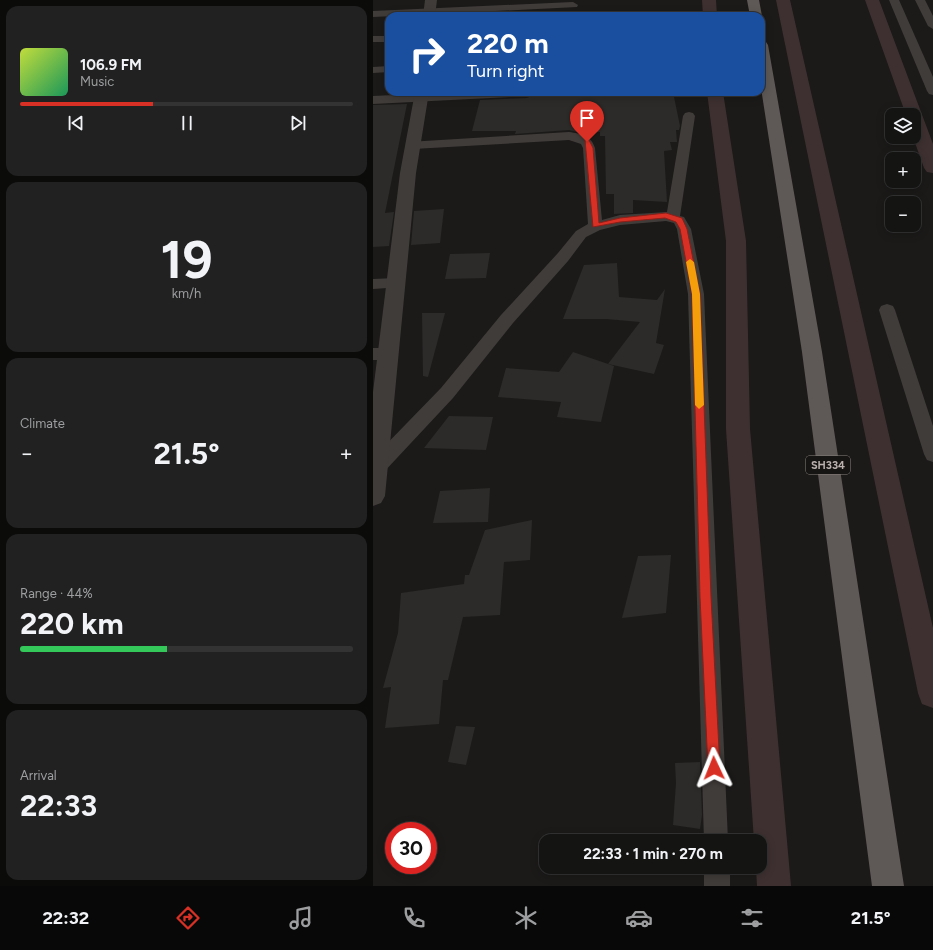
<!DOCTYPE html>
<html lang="en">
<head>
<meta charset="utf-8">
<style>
	body { margin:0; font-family:Figtree,sans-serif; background:#212121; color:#f1f3f6; height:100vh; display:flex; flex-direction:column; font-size:15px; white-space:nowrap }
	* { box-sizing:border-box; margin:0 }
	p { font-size:13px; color:#9d9ea0 }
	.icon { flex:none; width:22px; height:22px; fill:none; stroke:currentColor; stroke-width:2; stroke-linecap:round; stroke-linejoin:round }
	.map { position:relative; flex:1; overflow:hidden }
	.details { display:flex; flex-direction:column; gap:6px; padding:6px; background:#0b0b0a; width:373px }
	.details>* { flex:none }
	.hud { position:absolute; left:12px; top:12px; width:380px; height:84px; border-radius:12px; box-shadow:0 2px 10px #0003,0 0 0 1px #333; background:#1a4fa0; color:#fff; overflow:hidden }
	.fabs { position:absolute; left:512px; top:108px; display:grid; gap:8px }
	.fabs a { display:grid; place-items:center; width:36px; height:36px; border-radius:8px; background:#141413; box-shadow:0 2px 10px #0003,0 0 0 1px #333; font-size:20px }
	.speed { position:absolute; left:12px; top:822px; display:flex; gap:8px; font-size:20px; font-weight:700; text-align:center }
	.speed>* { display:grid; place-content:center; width:52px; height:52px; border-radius:50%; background:#141413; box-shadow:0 2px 10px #0003,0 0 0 1px #333; line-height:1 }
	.speed .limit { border:6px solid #d22; background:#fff; color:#111 }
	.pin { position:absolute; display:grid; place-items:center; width:34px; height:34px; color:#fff; margin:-41px -17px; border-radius:50% 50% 50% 0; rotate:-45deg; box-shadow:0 0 4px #0007 }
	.pin .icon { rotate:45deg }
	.me { position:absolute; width:44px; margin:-22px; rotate:358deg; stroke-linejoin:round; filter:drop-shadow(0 0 3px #0008) }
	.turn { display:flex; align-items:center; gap:14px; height:84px; padding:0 16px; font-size:18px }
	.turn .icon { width:52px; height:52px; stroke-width:2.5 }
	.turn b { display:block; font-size:28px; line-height:34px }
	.big { font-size:30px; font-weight:700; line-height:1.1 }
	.details .card { flex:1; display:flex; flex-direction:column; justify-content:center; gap:6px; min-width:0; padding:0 14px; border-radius:12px; background:#212121 }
	.details .dial { align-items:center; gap:0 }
	.dial b { font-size:52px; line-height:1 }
	.song { display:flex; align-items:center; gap:12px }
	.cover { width:48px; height:48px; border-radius:6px; background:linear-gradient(135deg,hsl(70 70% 55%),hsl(150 70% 35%)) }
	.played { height:4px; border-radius:2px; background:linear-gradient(90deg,#d93025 40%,#333 40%) }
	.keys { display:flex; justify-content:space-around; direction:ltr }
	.heat { display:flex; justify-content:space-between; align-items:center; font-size:22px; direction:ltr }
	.charge { height:6px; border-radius:3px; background:linear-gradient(90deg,#34c759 44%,#333 0) }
	.trip { position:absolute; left:166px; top:834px; width:228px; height:40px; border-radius:12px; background:#141413; box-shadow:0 2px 10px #0003,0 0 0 1px #333; font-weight:700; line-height:40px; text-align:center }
	.menu { display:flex; height:64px; justify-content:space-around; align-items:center; background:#080808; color:#9d9ea0 }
	.menu .icon { width:28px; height:28px }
	.menu .current { color:#d93025 }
	.menu b { font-size:18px; color:#f1f3f6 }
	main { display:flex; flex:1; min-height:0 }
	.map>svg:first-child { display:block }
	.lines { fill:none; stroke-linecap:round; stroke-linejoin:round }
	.canal { fill:#3e3030; fill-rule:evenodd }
	.building { fill:#2c2b29 }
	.minor { fill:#403c3a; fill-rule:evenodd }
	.tertiary { fill:#403c3a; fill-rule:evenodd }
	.primary { fill:#5e5957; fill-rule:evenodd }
	.route { fill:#d93025; stroke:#8d1f18 }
	.slow { fill:#f59e0b }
	.labels { text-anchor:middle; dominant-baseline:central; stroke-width:4; stroke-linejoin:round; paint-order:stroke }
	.shield { fill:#161514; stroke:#89827f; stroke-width:1 }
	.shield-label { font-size:11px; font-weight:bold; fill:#bab0ad }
</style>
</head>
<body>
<main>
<section class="details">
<div class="card">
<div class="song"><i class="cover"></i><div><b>106.9 FM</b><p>Music</p></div></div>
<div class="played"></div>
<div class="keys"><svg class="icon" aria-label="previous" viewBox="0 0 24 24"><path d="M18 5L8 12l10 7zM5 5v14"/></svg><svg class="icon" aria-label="pause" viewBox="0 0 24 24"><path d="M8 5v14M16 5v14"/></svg><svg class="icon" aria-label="next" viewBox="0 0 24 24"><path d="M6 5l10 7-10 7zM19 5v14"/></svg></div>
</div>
<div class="card dial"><b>19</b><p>km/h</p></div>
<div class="card"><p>Climate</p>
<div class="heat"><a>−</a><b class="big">21.5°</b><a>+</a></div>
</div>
<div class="card"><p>Range · 44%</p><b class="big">220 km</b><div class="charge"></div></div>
<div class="card"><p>Arrival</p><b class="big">22:33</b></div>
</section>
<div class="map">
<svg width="560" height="886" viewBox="0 0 560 886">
	<rect width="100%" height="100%" fill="#1b1a19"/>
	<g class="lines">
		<g class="canal">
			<polygon points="329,0 343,0 344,16 330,16"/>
			<polygon points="403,0 417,0 560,628 560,708 549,704 545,693"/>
			<polygon points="492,0 506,0 560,144 560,173 554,172 551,168 540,137 541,115 533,115"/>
			<polygon points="334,92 350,92 373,241 377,429 418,886 384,886 383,867 387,867 387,841 381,841 353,429 353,241"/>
		</g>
	</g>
	<g class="building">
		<polygon points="193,92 300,92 307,126 306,130 303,130 304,142 297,142 299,150 291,151 294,202 260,200 260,213 241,214 241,194 233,194 232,136 227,136 227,132 208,133 196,130 142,134 143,131 99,131 107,100 154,98 158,96 161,93"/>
		<polygon points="34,104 12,213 21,212 16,246 0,247 0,105"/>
		<polygon points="71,209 67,243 38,245 41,211"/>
		<polygon points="117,253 113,278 72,279 77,254"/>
		<polygon points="244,263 246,297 284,300 292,289 283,343 291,345 281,374 235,364 267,322 233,319 190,319 211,265"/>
		<polygon points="49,313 72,313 55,377 50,376"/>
		<polygon points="200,352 241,366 228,422 184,417 188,402 125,397 133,368 186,372"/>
		<polygon points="76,416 120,417 113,450 51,448"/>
		<polygon points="117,488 115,522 60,523 67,491"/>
		<polygon points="159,520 157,560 131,562 127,615 90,617 75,680 70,680 66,724 12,728 18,687 10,688 25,633 28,593 91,584 92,575 96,575 112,530"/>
		<polygon points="298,555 293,613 249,618 265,556"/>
		<polygon points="83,726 102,727 93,765 75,762"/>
		<polygon points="327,762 329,815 327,829 300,825 303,783 302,763"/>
	</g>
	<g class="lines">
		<g class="minor">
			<polygon points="516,0 526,0 560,77 560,95 556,94 554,91"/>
			<polygon points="542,0 552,0 560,16 560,29 555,26"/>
			<polygon points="200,2 205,5 204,7 0,17 0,11"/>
			<rect x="0" y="36" width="16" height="6"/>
			<polygon points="16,66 16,72 0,73 0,67"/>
			<polygon points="85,92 160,92 158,95 154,96 0,104 0,96"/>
			<path d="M316,112L320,113L322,116L307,216L311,217L318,229L331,294L355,841H331L315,294L304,229L301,223L293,221L247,225L227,230L213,237L195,261L140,323L80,398L9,474L0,475V458L68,388L128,315L185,253L203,231L215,224L210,148L208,144L196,140L40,149L35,148L34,145L35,142L196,132C208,134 218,135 222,148L229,220L247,215L294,212L310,116L312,113Z"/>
			<polygon points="23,278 28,279 31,283 28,287 0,289 0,279"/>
			<polygon points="514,304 520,306 522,310 560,426 560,462 554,460 551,454 506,310 508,306"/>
			<polygon points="0,348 15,348 21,349 23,354 21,359 15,360 0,360"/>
			<rect x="331" y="867" width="26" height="19"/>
		</g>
		<g class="tertiary">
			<polygon points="52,0 64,0 62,16 50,16"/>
			<polygon points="42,92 56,92 43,173 12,496 8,503 0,506 0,392 27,173"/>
		</g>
		<g class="primary">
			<polygon points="374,0 386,0 389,16 388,18 388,16 377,16"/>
			<polygon points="388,41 393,42 395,45 449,352 531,886 499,886 429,352 388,88"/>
		</g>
	</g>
	<polygon class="route" points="212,140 216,140 220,148 226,223 247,218 293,213 309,218 314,229 327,294 338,597 347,768 346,773 341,774 337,773 335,768 327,597 319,294 307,229 303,222 292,218 247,222 220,227"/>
	<polygon class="slow" points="317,259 321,262 327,294 331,405 326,409 322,405 319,294 313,262"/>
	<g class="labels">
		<rect class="shield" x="433" y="456" width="44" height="18" rx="3"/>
		<g class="shield-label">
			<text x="455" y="465">SH334</text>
		</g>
	</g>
</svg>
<div class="fabs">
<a><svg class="icon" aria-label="layers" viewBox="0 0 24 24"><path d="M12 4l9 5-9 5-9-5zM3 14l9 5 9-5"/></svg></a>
<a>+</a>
<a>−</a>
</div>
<div class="speed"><div class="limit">30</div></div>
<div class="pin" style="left:214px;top:142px;background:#d93025"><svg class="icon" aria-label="arrive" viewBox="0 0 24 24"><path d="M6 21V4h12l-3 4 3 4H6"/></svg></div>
<svg class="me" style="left:341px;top:768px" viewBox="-20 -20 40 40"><path d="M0-17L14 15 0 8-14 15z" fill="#d93025" stroke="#fff" stroke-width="4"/></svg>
<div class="trip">22:33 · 1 min · 270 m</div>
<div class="hud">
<div class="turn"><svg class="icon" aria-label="right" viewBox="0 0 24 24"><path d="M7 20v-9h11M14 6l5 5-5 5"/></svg><div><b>220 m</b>Turn right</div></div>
</div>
</div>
</main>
<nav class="menu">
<b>22:32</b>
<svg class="icon current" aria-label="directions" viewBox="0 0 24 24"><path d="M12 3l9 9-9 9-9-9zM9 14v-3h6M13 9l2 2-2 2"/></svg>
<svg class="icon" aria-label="music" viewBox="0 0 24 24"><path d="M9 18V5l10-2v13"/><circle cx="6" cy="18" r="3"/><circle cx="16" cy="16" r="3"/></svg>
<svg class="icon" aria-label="phone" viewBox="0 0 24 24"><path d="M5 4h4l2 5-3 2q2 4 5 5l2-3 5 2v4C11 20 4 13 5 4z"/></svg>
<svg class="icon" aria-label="climate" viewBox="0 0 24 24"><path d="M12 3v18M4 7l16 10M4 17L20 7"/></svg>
<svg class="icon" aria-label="car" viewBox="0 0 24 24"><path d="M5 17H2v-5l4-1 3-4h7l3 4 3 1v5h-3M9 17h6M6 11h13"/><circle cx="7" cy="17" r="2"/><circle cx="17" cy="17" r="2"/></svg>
<svg class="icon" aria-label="filters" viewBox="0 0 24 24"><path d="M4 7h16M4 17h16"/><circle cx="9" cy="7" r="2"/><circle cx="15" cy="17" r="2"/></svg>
<b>21.5°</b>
</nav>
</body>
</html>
